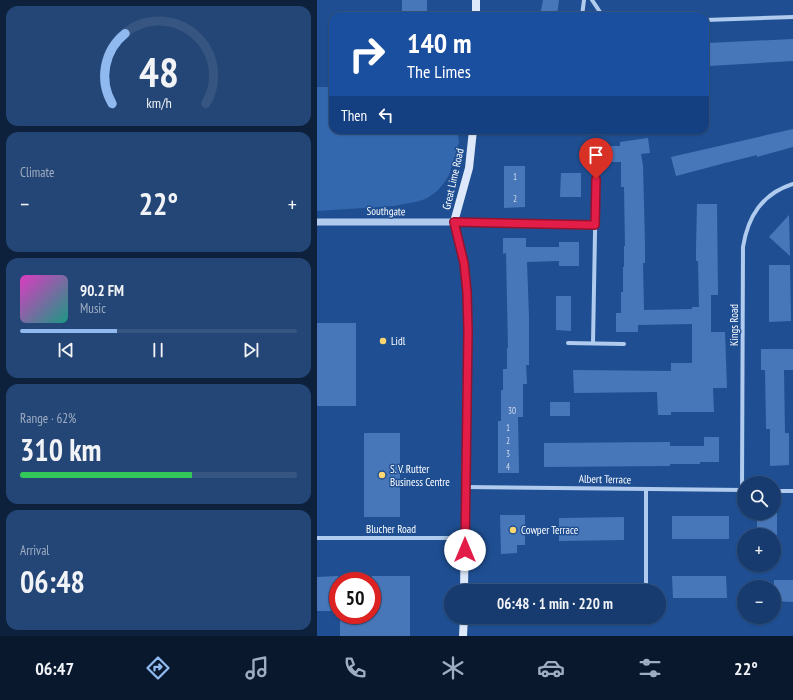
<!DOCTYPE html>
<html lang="en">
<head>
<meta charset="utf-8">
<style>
	body { margin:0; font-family:"PT Sans Narrow",sans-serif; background:#244676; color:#f1f3f6; height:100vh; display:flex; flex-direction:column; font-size:15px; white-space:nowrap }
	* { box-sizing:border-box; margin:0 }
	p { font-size:13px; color:#9eadc2 }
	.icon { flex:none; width:22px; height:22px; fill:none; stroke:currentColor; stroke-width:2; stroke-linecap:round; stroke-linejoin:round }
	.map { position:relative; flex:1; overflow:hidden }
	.side { display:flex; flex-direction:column; gap:6px; padding:6px; background:#0d203c; width:317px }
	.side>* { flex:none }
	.top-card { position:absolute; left:12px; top:12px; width:380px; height:122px; border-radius:12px; box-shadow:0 1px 3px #0004,0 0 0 1px #365581; background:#1a4fa0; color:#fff; overflow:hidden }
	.buttons { position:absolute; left:420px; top:476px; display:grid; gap:8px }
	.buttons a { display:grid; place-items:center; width:44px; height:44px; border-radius:50%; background:#173b6e; box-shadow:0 1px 3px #0004,0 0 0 1px #365581; font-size:20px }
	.speed { position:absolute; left:12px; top:572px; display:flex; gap:8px; font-size:20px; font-weight:700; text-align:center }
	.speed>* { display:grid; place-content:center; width:52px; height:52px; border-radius:50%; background:#173b6e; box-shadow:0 1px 3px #0004,0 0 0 1px #365581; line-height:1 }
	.speed .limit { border:6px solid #d22; background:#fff; color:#111 }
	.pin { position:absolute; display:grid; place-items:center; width:34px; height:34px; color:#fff; margin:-41px -17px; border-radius:50% 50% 50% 0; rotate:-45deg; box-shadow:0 0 4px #0007 }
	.pin .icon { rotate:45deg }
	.me { position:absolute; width:44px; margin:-22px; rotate:0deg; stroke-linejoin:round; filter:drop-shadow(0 0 3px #0008) }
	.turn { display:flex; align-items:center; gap:14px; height:84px; padding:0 12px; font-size:18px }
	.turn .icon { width:52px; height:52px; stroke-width:2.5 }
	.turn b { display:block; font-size:28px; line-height:34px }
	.then { display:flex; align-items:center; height:38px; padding:0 12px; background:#0003; gap:8px; font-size:15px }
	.big { font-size:30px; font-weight:700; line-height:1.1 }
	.side .widget { flex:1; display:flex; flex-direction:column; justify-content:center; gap:6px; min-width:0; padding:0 14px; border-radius:12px; background:#244676 }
	.side .dial { align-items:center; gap:0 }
	.dial svg { height:104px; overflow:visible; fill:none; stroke:#365581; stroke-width:7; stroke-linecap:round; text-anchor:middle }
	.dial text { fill:#f1f3f6; stroke:none }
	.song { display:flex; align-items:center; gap:12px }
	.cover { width:48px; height:48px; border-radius:6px; background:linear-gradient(135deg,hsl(310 70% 55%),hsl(170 70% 35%)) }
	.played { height:4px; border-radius:2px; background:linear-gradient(90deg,#90b9f0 35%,#365581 35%) }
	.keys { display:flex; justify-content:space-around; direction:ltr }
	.heat { display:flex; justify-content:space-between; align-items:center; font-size:22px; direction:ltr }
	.charge { height:6px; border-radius:3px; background:linear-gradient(90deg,#34c759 62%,#365581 0) }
	.trip { position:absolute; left:127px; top:584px; width:222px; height:40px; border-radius:20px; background:#173b6e; box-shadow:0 1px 3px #0004,0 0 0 1px #365581; font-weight:700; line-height:40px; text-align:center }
	.dock { display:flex; height:64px; justify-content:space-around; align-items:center; background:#09182c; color:#9eadc2 }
	.dock .icon { width:28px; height:28px }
	.dock .on { color:#90b9f0 }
	.dock b { font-size:18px; color:#f1f3f6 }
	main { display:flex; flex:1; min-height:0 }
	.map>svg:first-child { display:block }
	.green { fill:#3368af }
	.building { fill:#4877b9 }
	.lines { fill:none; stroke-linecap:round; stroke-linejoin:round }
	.minor { stroke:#b0cbed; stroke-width:4 }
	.tertiary { stroke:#b0cbed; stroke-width:7 }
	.secondary { stroke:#dde9fa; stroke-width:8 }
	.route-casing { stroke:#92132f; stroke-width:10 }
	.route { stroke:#e11d48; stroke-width:7 }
	.poi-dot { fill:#fbd671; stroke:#1f4f92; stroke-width:1.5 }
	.labels { text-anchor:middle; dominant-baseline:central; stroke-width:3; stroke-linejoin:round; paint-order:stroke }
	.number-label { font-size:9px; fill:#d1ddee }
	.street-label { font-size:11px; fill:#fff; stroke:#1f4f92 }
	.poi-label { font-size:11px; fill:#fff; stroke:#1f4f92; text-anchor:start }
</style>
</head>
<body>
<main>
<section class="side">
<div class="widget dial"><svg viewBox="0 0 100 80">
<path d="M14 69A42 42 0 1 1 86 69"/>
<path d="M14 69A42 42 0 0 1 24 15" stroke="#90b9f0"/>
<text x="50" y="56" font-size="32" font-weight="700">48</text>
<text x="50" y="72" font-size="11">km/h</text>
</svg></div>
<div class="widget"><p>Climate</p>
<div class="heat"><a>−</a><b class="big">22°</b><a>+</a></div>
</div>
<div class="widget">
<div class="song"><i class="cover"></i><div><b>90.2 FM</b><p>Music</p></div></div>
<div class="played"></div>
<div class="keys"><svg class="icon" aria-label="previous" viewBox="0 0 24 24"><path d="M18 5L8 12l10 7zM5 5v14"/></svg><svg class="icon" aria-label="pause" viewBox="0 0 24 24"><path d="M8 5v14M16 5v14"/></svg><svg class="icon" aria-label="next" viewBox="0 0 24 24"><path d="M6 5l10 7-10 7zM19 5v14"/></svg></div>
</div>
<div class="widget"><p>Range · 62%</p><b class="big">310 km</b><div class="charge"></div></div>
<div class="widget"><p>Arrival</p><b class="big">06:48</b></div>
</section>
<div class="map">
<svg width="476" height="636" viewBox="0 0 476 636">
	<rect width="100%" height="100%" fill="#1f4f92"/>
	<polygon class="green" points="0,87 16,87 16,130 140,130 142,142 132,175 127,183 119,192 110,198 103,201 77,206 0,211"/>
	<g class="building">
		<rect x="85" y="0" width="25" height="16"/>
		<polygon points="226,0 242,0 240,16 223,16"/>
		<polygon points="476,39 476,61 392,66 391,43"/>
		<polygon points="476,129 476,147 440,157 440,155 408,163 359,176 354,157"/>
		<polygon points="331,138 333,153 324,154 326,165 328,246 328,263 326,263 327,310 375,309 375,307 382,307 381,261 379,261 379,249 380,204 400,204 401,295 394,295 394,332 408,332 410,388 396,388 397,412 354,412 354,415 341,415 340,392 257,393 256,370 354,371 354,363 375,363 375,324 321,325 321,332 299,332 299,313 304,313 304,292 306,292 306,267 307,267 307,246 308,246 307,187 304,187 304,162 273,162 272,146 303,146 303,142"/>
		<polygon points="187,166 208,166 208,207 187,208"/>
		<polygon points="244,173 264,173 264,197 243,197"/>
		<polygon points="472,215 473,256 452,237"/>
		<polygon points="186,238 209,238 209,247 242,247 242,242 262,242 262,266 242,266 242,261 210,262 212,317 212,365 209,365 210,384 206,384 206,417 201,417 202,473 181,473 181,421 184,421 184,390 186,390 186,369 190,369 190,348 191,348 189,253 186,254"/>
		<polygon points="452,265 473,265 474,321 452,322"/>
		<polygon points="239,296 254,296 254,331 239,330"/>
		<rect x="0" y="323" width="39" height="83"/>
		<polygon points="444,349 476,349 476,370 467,370 468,433 472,433 472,465 453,466 453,429 449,429 448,370 444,370"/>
		<rect x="233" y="402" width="20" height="14"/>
		<rect x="47" y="433" width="36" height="84"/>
		<polygon points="387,437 402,437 402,462 383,462 383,464 353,464 353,466 227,467 227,443 353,442 353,446 387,446"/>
		<rect x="440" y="513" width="20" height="22"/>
		<polygon points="183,515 208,515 208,545 200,545 200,553 184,554"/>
		<rect x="355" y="516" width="57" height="23"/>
		<polygon points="307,517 307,540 242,541 242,518"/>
		<polygon points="21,576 21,611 0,611 0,577"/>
		<polygon points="55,576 93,576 93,636 23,636 23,615 55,615"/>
		<polygon points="355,576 409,576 410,598 356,598"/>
		<polygon points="457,580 476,580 476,602 457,601"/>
	</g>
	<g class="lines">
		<g class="minor">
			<polyline points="275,0 283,12 291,16"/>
			<polyline points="265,16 267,0"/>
			<polyline points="388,20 476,17"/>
			<polyline points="137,222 278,225"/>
			<polyline points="251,343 307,344"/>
			<polyline points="276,343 279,179"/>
			<polyline points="148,487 427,490"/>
			<polyline points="329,489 329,591"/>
			<path d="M425,490L426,247C431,216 445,194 476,184"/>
			<polyline points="457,491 476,491"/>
			<polyline points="0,538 148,538"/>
		</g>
		<polyline class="tertiary" points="0,222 137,222"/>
		<g class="secondary">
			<polyline points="159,16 159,0"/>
			<polyline points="147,591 151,316 150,292 147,263 137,222 152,168 156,130"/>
			<polyline points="146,636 147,617"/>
		</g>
	</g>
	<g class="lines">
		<g class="route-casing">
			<polyline id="route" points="148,550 151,331 150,292 147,263 137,222 278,225 279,179"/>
		</g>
		<use href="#route" class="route"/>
	</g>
	<g class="poi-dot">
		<circle cx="66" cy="341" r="4"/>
		<circle cx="65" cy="475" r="4"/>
		<circle cx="196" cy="530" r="4"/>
	</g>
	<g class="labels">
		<g class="number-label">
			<text x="198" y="176">1</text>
			<text x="198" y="198">2</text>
			<text x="195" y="410">30</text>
			<text x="191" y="427">1</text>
			<text x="191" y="440">2</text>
			<text x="191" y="453">3</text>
			<text x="191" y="466">4</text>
		</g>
		<g class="street-label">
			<text transform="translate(136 179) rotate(-77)">Great Lime Road</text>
			<text transform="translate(69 211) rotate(1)">Southgate</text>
			<text transform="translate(417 325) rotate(-90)">Kings Road</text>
			<text transform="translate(288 479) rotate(1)">Albert Terrace</text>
			<text x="74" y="529">Blucher Road</text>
		</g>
		<g class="poi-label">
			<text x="74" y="341">Lidl</text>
			<text x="73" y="469">S. V. Rutter<tspan x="73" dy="13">Business Centre</tspan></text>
			<text x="204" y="530">Cowper Terrace</text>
		</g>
	</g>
</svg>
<div class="buttons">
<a><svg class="icon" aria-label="search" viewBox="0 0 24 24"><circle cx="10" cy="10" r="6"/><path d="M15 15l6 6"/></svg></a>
<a>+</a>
<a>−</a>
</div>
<div class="speed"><div class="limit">50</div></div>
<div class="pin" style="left:279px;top:179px;background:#d93025"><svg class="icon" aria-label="arrive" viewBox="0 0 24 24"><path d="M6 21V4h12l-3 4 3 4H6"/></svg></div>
<svg class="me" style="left:148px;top:550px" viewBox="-20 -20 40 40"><circle r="19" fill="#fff"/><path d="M0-13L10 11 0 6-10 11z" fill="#e11d48"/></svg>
<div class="trip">06:48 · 1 min · 220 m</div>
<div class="top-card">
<div class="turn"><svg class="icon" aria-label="right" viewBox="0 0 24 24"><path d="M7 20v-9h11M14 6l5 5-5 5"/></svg><div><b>140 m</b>The Limes</div></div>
<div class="then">Then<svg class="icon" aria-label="left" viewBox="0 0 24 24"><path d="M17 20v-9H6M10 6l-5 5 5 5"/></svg></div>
</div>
</div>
</main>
<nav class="dock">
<b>06:47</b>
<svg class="icon on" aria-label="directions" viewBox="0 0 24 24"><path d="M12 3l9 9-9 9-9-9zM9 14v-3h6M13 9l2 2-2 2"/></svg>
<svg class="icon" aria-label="music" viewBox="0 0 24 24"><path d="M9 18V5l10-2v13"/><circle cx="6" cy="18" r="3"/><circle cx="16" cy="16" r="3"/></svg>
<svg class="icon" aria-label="phone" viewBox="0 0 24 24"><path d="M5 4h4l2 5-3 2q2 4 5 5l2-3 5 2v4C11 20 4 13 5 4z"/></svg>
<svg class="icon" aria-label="climate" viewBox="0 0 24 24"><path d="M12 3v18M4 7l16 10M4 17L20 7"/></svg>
<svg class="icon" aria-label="car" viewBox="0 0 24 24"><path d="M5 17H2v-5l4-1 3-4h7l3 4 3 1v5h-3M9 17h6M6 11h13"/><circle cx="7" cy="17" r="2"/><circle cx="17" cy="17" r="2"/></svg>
<svg class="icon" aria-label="filters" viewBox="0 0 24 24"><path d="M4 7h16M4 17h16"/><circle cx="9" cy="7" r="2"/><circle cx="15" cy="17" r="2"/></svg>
<b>22°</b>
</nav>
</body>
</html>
